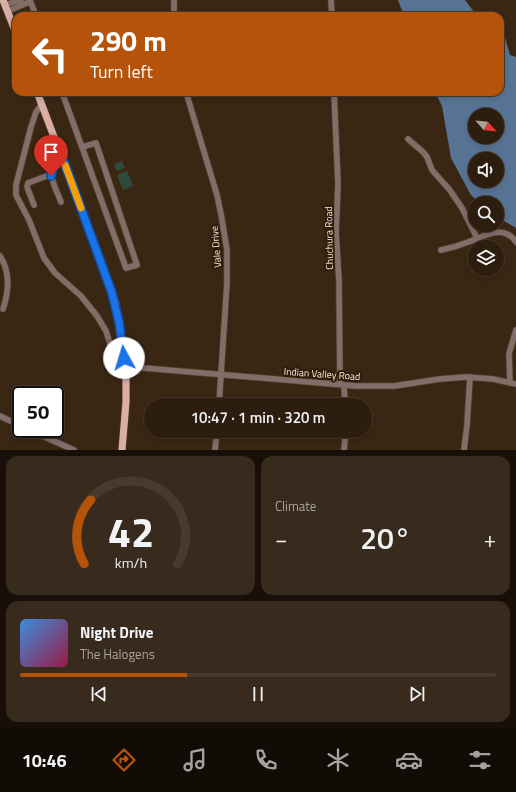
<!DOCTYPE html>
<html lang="en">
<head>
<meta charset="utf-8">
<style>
	body { margin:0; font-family:"Titillium Web",sans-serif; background:#382a1c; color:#f1f3f6; height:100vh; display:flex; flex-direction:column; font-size:15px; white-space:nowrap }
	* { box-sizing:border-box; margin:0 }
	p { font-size:13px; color:#a6a29e }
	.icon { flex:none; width:22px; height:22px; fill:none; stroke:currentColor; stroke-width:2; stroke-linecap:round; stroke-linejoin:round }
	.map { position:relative; height:450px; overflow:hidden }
	.panel { display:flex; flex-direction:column; gap:6px; padding:6px; background:#181008; flex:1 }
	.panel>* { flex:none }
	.guide { position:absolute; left:12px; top:12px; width:492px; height:84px; border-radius:12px; box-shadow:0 2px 6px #0003,0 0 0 1px #483b2e; background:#b45309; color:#fff; overflow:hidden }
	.needle { width:26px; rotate:117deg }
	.fabs { position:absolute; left:468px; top:108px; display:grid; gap:8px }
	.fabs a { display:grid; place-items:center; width:36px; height:36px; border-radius:50%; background:#2c1d0e; box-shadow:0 2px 6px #0003,0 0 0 1px #483b2e; font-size:20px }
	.speed { position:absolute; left:12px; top:386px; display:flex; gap:8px; font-size:20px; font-weight:700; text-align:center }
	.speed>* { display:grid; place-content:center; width:52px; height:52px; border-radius:50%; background:#2c1d0e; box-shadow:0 2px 6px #0003,0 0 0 1px #483b2e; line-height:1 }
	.speed .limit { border:2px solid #111; border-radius:6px; background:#fff; color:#111 }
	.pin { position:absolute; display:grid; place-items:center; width:34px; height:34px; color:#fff; margin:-41px -17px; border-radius:50% 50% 50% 0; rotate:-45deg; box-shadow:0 0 4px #0007 }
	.pin .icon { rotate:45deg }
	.me { position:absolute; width:44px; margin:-22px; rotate:354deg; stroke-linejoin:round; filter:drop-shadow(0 0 3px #0008) }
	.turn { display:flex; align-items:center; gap:14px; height:84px; padding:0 12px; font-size:18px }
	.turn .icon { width:52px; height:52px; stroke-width:2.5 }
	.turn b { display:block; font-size:28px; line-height:34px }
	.big { font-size:30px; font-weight:600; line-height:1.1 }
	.panel .widget { flex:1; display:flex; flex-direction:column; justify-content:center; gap:6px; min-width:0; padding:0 14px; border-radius:12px; background:#382a1c }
	.panel .dial { align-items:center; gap:0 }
	.dial svg { height:104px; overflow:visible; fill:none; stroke:#483b2e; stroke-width:7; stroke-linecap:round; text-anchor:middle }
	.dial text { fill:#f1f3f6; stroke:none }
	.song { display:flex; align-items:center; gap:12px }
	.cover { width:48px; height:48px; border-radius:6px; background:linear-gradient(135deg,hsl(210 70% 55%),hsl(340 70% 35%)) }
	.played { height:4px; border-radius:2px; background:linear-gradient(90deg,#b45309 35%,#483b2e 35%) }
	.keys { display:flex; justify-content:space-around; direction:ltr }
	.heat { display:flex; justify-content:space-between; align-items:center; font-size:22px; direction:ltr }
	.panel .tiles { flex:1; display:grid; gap:6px; grid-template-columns:1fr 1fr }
	.widget:last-child { grid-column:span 2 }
	.trip { position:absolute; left:144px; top:398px; width:228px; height:40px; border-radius:20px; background:#2c1d0e; box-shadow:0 2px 6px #0003,0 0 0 1px #483b2e; font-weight:600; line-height:40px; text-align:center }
	.tab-bar { display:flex; height:64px; justify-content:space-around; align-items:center; background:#120c06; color:#a6a29e }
	.tab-bar .icon { width:28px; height:28px }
	.tab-bar .current { color:#b45309 }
	.tab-bar b { font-size:18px; color:#f1f3f6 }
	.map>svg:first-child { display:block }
	.green { fill:#2e4a3b }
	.water { fill:#587494; fill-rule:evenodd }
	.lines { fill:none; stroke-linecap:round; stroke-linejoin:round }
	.minor-casing { stroke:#554330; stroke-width:7 }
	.major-casing { stroke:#554330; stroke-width:8 }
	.minor { stroke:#826d69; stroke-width:5.5 }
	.major { stroke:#d9aea6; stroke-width:7 }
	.route-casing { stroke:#114b97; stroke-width:10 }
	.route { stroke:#1a73e8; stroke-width:7 }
	.slow { stroke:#f59e0b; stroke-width:7 }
	.labels { text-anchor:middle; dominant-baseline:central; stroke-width:4; stroke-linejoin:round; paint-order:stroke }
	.street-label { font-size:10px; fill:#f9ece0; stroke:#2f1d09 }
</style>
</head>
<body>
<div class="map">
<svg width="516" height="450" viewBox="0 0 516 450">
	<rect width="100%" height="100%" fill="#3a2713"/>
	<g class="green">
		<polygon points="122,161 125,168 117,171 114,164"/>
		<polygon points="127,171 133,186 123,190 117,175"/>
	</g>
	<g class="water">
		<polygon points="398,0 465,0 477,16 404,16"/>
		<path d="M500,20L510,55L516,57V228L497,217V203H479L471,195L451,158L442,106L435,92H500ZM475,115H497V137H475ZM475,159H497V181H475Z"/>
	</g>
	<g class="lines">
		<g class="minor-casing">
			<g id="minor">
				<polyline points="30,0 36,16"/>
				<polyline points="331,0 332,16"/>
				<polyline points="5,5 21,0"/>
				<polyline points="8,11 27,3 30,0"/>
				<polyline points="174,16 174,0"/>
				<polyline points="186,92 217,195 221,214 227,250 227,282 219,405"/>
				<polyline points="334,92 338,184 336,232 339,281 340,384"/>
				<polyline points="62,93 63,95 72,92"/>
				<polyline points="63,95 126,268 137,265 96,143 82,147"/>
				<polyline points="42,104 36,112 31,127 16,185 16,195 29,220 44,258 55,273 81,296 97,316 106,331 115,359 120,366 356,386 394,386 440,379 466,377 493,379 516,384"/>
				<polyline points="408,139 423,152 427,157 432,170 449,189 462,208 477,238"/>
				<path d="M61,202C54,183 44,173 63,159"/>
				<polyline points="34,205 27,187 28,183 52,174"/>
				<path d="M441,250C451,248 461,245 471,241C486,235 504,224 516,242"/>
				<path d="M0,256C11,273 9,291 3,309"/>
				<polyline points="510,383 509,354 516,330"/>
				<polyline points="344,385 345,405"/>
				<polyline points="0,416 21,426"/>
				<polyline points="27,429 74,450"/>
				<polyline points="215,450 217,431"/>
				<polyline points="344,450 346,431"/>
				<polyline points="464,450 467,425 470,377"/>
			</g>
		</g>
		<g class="major-casing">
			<g id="major">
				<polyline points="3,0 16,33"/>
				<polyline points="37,92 101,261 116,304 126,366 126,402 122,450"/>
			</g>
		</g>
		<use href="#minor" class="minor"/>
		<use href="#major" class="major"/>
	</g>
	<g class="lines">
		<g class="route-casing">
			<path id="route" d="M51,176C52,167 56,164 63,159L112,293L119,322L124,358"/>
		</g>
		<use href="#route" class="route"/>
		<polyline class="slow" points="65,165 81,208"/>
	</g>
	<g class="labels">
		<g class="street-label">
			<text transform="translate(329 238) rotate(-91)">Chuchura Road</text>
			<text transform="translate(216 247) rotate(-95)">Vale Drive</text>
			<text transform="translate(322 374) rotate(4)">Indian Valley Road</text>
		</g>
	</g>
</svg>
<div class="fabs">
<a><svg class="needle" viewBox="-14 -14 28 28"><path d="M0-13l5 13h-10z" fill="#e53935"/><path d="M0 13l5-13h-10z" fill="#a6a29e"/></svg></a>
<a><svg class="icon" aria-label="sound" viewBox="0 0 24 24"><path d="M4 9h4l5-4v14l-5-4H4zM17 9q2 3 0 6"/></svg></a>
<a><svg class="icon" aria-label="search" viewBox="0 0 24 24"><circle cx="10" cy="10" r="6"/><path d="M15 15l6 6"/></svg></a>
<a><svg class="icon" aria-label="layers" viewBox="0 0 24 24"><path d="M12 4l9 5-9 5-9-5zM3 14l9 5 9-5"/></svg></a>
</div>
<div class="speed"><div class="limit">50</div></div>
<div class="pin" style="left:51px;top:176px;background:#d93025"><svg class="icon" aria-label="arrive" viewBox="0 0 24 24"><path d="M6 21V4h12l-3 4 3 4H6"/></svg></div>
<svg class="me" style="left:124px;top:358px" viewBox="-20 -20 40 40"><circle r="19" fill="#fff"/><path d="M0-13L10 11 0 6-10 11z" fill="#1a73e8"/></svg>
<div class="trip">10:47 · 1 min · 320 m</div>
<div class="guide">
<div class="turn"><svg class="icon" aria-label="left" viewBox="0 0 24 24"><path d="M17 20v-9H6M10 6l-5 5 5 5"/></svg><div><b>290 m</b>Turn left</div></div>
</div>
</div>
<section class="panel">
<div class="tiles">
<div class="widget dial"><svg viewBox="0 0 100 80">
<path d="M14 69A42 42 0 1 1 86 69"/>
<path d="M14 69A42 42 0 0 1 19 20" stroke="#b45309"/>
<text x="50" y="56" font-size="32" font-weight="700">42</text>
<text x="50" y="72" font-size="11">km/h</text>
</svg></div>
<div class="widget"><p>Climate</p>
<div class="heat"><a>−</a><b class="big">20°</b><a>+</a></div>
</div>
<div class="widget">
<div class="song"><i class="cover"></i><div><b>Night Drive</b><p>The Halogens</p></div></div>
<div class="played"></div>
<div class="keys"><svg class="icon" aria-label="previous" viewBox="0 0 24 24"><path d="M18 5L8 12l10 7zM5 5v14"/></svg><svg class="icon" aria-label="pause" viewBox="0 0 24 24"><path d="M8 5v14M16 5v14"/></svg><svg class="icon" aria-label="next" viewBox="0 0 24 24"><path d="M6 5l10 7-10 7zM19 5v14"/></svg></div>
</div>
</div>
</section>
<nav class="tab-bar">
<b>10:46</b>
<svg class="icon current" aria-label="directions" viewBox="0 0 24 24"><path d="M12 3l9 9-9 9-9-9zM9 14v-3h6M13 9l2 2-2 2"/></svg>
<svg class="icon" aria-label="music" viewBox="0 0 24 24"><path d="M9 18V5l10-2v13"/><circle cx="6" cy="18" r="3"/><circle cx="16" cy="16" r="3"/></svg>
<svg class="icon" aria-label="phone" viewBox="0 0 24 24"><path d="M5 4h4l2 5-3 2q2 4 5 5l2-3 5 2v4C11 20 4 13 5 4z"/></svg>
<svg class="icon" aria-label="climate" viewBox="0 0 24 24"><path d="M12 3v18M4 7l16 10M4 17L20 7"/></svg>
<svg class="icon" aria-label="car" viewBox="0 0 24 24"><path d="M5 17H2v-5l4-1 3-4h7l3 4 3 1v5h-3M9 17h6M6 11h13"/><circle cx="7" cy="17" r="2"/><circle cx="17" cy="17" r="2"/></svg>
<svg class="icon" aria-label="filters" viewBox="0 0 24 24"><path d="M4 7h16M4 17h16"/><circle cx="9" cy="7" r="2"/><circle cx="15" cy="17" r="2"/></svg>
</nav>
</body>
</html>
